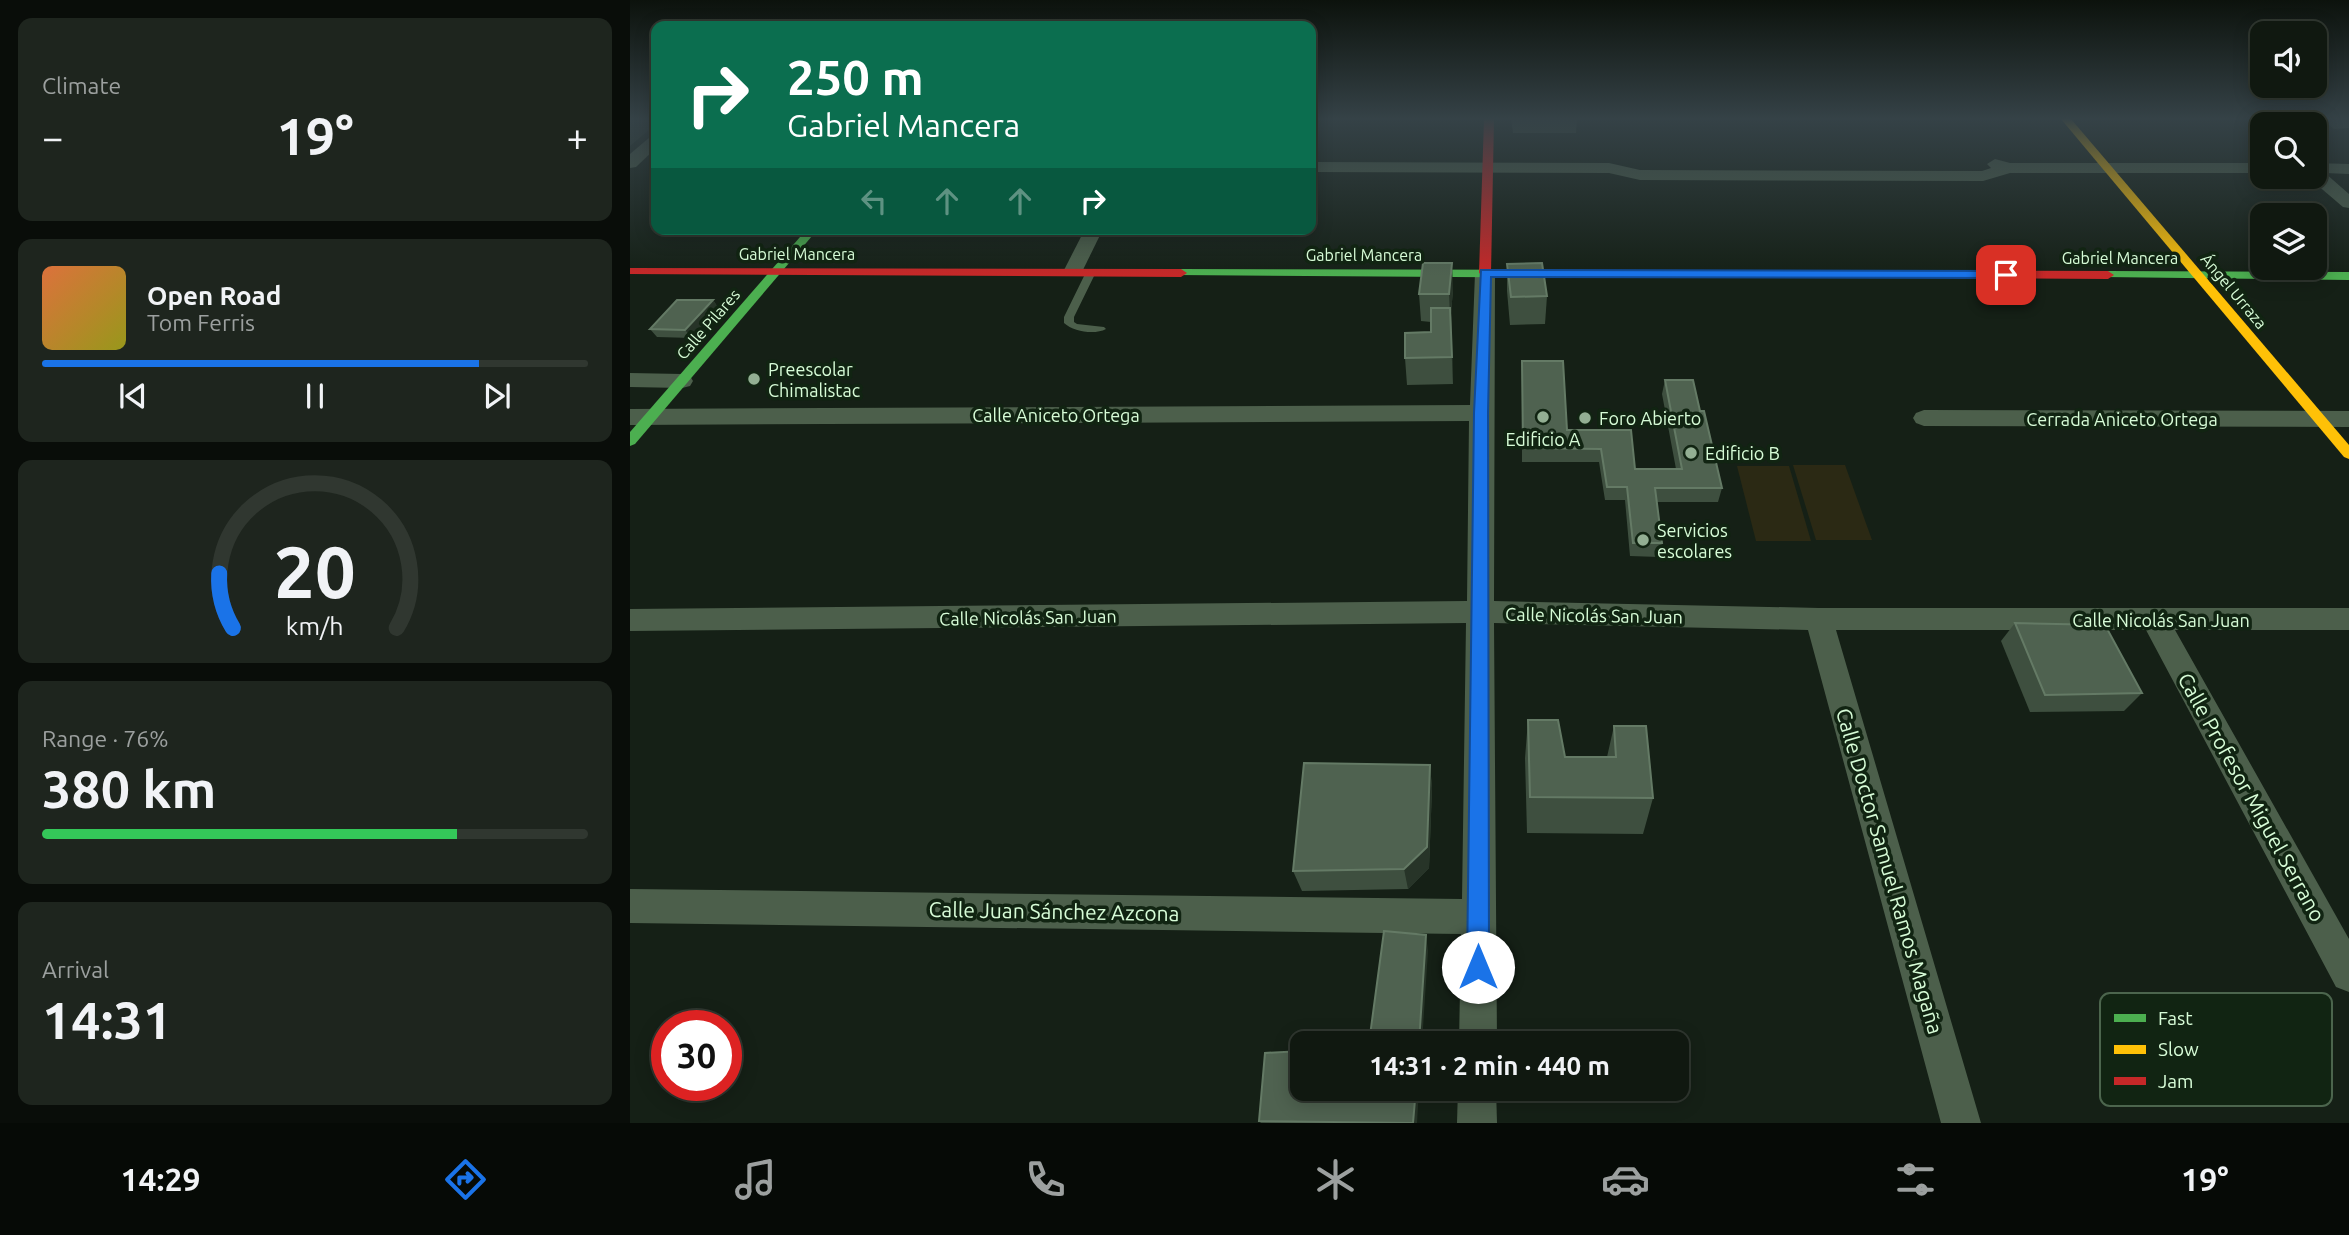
<!DOCTYPE html>
<html lang="en">
<head>
<meta charset="utf-8">
<style>
	body { margin:0; font-family:Ubuntu,sans-serif; background:#1e251e; color:#f1f3f6; height:100vh; display:flex; flex-direction:column; font-size:26px; white-space:nowrap }
	* { box-sizing:border-box; margin:0 }
	p { font-size:23px; color:#9ca09f }
	.icon { flex:none; width:38px; height:38px; fill:none; stroke:currentColor; stroke-width:2; stroke-linecap:round; stroke-linejoin:round }
	.map { position:relative; flex:1; overflow:hidden }
	.details { display:flex; flex-direction:column; gap:18px; padding:18px; background:#090d09; width:630px }
	.details>* { flex:none }
	.guide { position:absolute; left:21px; top:21px; width:665px; height:214px; border-radius:14px; box-shadow:0 4px 18px #0003,0 0 0 2px #303730; background:#0b6e4f; color:#fff; overflow:hidden }
	.controls { position:absolute; left:1620px; top:21px; display:grid; gap:14px }
	.controls a { display:grid; place-items:center; width:77px; height:77px; border-radius:14px; background:#101810; box-shadow:0 4px 18px #0003,0 0 0 2px #303730; font-size:35px }
	.speed { position:absolute; left:21px; top:1010px; display:flex; gap:14px; font-size:35px; font-weight:700; text-align:center }
	.speed>* { display:grid; place-content:center; width:91px; height:91px; border-radius:50%; background:#101810; box-shadow:0 4px 18px #0003,0 0 0 2px #303730; line-height:1 }
	.speed .limit { border:10px solid #d22; background:#fff; color:#111 }
	.pin { position:absolute; display:grid; place-items:center; width:60px; height:60px; color:#fff; margin:-30px; border-radius:14px; box-shadow:0 4px 10px #0006 }
	.me { position:absolute; width:77px; margin:-38px; rotate:0deg; stroke-linejoin:round; filter:drop-shadow(0 0 5px #0008) }
	.turn { display:flex; align-items:center; gap:24px; height:147px; padding:0 21px; font-size:32px }
	.turn .icon { width:91px; height:91px; stroke-width:2.5 }
	.turn b { display:block; font-size:49px; line-height:60px }
	.lanes { display:flex; align-items:center; height:66px; padding:0 21px; background:#0003; justify-content:center; gap:35px; direction:ltr }
	.lanes .off { opacity:.35 }
	.big { font-size:52px; font-weight:700; line-height:1.1 }
	.details .card { flex:1; display:flex; flex-direction:column; justify-content:center; gap:10px; min-width:0; padding:0 24px; border-radius:14px; background:#1e251e }
	.details .dial { align-items:center; gap:0 }
	.dial svg { height:182px; overflow:visible; fill:none; stroke:#303730; stroke-width:7; stroke-linecap:round; text-anchor:middle }
	.dial text { fill:#f1f3f6; stroke:none }
	.song { display:flex; align-items:center; gap:21px }
	.cover { width:84px; height:84px; border-radius:10px; background:linear-gradient(135deg,hsl(20 70% 55%),hsl(60 70% 35%)) }
	.played { height:7px; border-radius:4px; background:linear-gradient(90deg,#1a73e8 80%,#303730 80%) }
	.keys { display:flex; justify-content:space-around; direction:ltr }
	.heat { display:flex; justify-content:space-between; align-items:center; font-size:38px; direction:ltr }
	.charge { height:10px; border-radius:5px; background:linear-gradient(90deg,#34c759 76%,#303730 0) }
	.trip { position:absolute; left:660px; top:1031px; width:399px; height:70px; border-radius:14px; background:#101810; box-shadow:0 4px 18px #0003,0 0 0 2px #303730; font-weight:700; line-height:70px; text-align:center }
	.tabs { display:flex; height:112px; justify-content:space-around; align-items:center; background:#060a06; color:#9ca09f }
	.tabs .icon { width:49px; height:49px }
	.tabs .on { color:#1a73e8 }
	.tabs b { font-size:32px; color:#f1f3f6 }
	main { display:flex; flex:1; min-height:0 }
	.map>svg:first-child { display:block }
	.green { fill:#2b2914 }
	.lines { fill:none; stroke-linecap:round; stroke-linejoin:round }
	.lane { fill:#4c5f4b; fill-rule:evenodd }
	.street { fill:#4c5f4b; fill-rule:evenodd }
	.fast { fill:#4caf50; fill-rule:evenodd }
	.slow { fill:#ffc107; fill-rule:evenodd }
	.jam { fill:#c62828; fill-rule:evenodd }
	.wall { fill:#3e4f3f }
	.shaded-wall { fill:#273428 }
	.building { fill:#4f6250; stroke:#647a65; stroke-width:2 }
	.route { fill:#1a73e8; stroke:#114b97; stroke-width:2 }
	.poi-dot { fill:#93af93; stroke:#112412; stroke-width:2.5 }
	.labels { text-anchor:middle; dominant-baseline:central; stroke-width:7; stroke-linejoin:round; paint-order:stroke }
	.far-street-label { font-size:16px; fill:#d7fcd7; stroke:#112412 }
	.poi-label { font-size:18px; fill:#d7fcd7; stroke:#112412; text-anchor:start }
	.street-label { font-size:18px; fill:#d7fcd7; stroke:#112412 }
	.near-street-label { font-size:21px; fill:#d7fcd7; stroke:#112412 }
	.key { fill:#112412; stroke:#4c654d; stroke-width:2 }
	.key-label { font-size:19px; fill:#d7fcd7 }
</style>
</head>
<body>
<main>
<section class="details">
<div class="card"><p>Climate</p>
<div class="heat"><a>−</a><b class="big">19°</b><a>+</a></div>
</div>
<div class="card">
<div class="song"><i class="cover"></i><div><b>Open Road</b><p>Tom Ferris</p></div></div>
<div class="played"></div>
<div class="keys"><svg class="icon" aria-label="previous" viewBox="0 0 24 24"><path d="M18 5L8 12l10 7zM5 5v14"/></svg><svg class="icon" aria-label="pause" viewBox="0 0 24 24"><path d="M8 5v14M16 5v14"/></svg><svg class="icon" aria-label="next" viewBox="0 0 24 24"><path d="M6 5l10 7-10 7zM19 5v14"/></svg></div>
</div>
<div class="card dial"><svg viewBox="0 0 100 80">
<path d="M14 69A42 42 0 1 1 86 69"/>
<path d="M14 69A42 42 0 0 1 8 45" stroke="#1a73e8"/>
<text x="50" y="56" font-size="32" font-weight="700">20</text>
<text x="50" y="72" font-size="11">km/h</text>
</svg></div>
<div class="card"><p>Range · 76%</p><b class="big">380 km</b><div class="charge"></div></div>
<div class="card"><p>Arrival</p><b class="big">14:31</b></div>
</section>
<div class="map">
<svg width="1719" height="1123" viewBox="0 0 1719 1123">
	<rect width="100%" height="100%" fill="#152016"/>
	<g class="green">
		<polygon points="1163,465 1215,465 1242,540 1186,540"/>
		<polygon points="1107,466 1159,466 1181,541 1126,541"/>
	</g>
	<g class="lines">
		<path class="lane" d="M461,269L466,272L444,317V322L447,324L474,327L476,329C465,335 444,332 434,323V317L456,272Z"/>
		<g class="street">
			<polygon points="26,135 26,148 6,167 0,168 0,154 20,137"/>
			<polygon points="1365,159 1380,163 1633,163 1633,173 1380,173 1353,181 1010,180 979,173 681,172 681,162 979,163 1010,170 1352,171 1361,168 1357,164"/>
			<polygon points="1685,163 1719,164 1719,174 1695,173 1719,194 1719,208 1713,207 1679,178 1685,177"/>
			<polygon points="455,229 473,229 450,276 436,276 433,272"/>
			<polygon points="855,267 865,273 864,601 1189,608 1719,608 1719,630 1545,630 1719,939 1719,992 1706,987 1516,630 1206,630 1351,1123 1311,1123 1178,630 864,623 867,1043 829,1043 831,934 0,923 0,889 832,899 836,623 0,631 0,609 837,601 839,421 0,425 0,409 840,405 845,273"/>
			<polygon points="0,373 52,374 60,376 63,381 60,386 52,388 0,387"/>
			<polygon points="1294,410 1719,411 1719,427 1294,426 1286,423 1283,418 1286,413"/>
			<polygon points="828,1088 866,1088 867,1123 827,1123"/>
		</g>
		<g class="fast">
			<polygon points="177,229 188,229 5,444 0,446 0,432"/>
			<polygon points="551,269 961,270 967,274 961,278 547,275 545,273"/>
			<polygon points="1478,271 1719,272 1719,280 1474,277 1474,273"/>
		</g>
		<polygon class="slow" points="1431,119 1441,119 1719,445 1719,459 1714,457"/>
		<g class="jam">
			<polygon points="854,119 864,119 861,273 855,277 849,273"/>
			<polygon points="0,268 551,269 557,273 551,277 0,274"/>
			<polygon points="961,270 1478,271 1484,275 1478,279 957,276 957,272"/>
		</g>
	</g>
	<g class="wall">
		<polygon points="881,119 947,119 946,133 883,133"/>
		<polygon points="1692,119 1719,119 1719,128 1704,129"/>
		<polygon points="877,264 917,296 915,324 880,325 877,291"/>
		<polygon points="823,290 821,313 823,384 777,385 775,358 801,332 801,322 791,321 789,294"/>
		<polygon points="83,300 89,309 62,338 27,337 20,329"/>
		<polygon points="892,361 937,430 1005,469 1046,469 1032,394 1035,380 1070,411 1092,488 1088,502 1027,502 1032,543 1029,557 1000,556 995,500 975,500 969,462 892,462"/>
		<polygon points="1385,623 1512,693 1494,711 1400,712 1371,641"/>
		<polygon points="898,720 935,757 977,757 984,726 1023,798 1013,834 897,833 895,758"/>
		<polygon points="800,765 802,788 799,868 778,889 672,891 663,871"/>
		<polygon points="629,1121 787,1123 631,1123"/>
	</g>
	<g class="shaded-wall">
		<polygon points="0,119 26,119 26,124 0,146"/>
		<polygon points="822,263 823,290 821,313 823,384 819,294"/>
		<polygon points="83,300 89,309 62,338 55,330"/>
		<polygon points="800,765 802,788 799,868 778,889 774,869"/>
		<polygon points="796,935 798,951 792,1043 789,1043"/>
		<polygon points="786,1088 789,1088 787,1123 783,1123"/>
	</g>
	<g class="building">
		<polygon points="793,263 822,263 819,294 789,294"/>
		<polygon points="912,263 917,296 881,297 877,264"/>
		<polygon points="47,300 83,300 55,330 20,329"/>
		<polygon points="801,308 820,308 822,357 775,358 775,333 801,332"/>
		<polygon points="892,361 933,361 937,430 1001,430 1005,469 1052,469 1035,380 1063,380 1070,411 1074,411 1092,488 1025,488 1032,543 1003,543 997,487 977,487 971,449 893,448"/>
		<polygon points="1385,623 1475,625 1512,693 1415,695"/>
		<polygon points="898,720 928,720 935,757 986,757 984,726 1016,726 1023,798 900,797"/>
		<polygon points="674,763 800,765 797,847 774,869 663,871"/>
		<polygon points="754,931 796,935 789,1043 739,1043"/>
		<polygon points="672,1051 672,1088 786,1088 783,1123 629,1121 635,1053"/>
	</g>
	<linearGradient id="sky" x2="0" y2="1"><stop stop-color="#0c120c"/><stop offset="0.43" stop-color="#354247"/><stop offset="1" stop-color="#354247" stop-opacity="0"/></linearGradient>
	<rect width="1719" height="276" fill="url(#sky)"/>
	<polygon class="route" points="851,270 1376,271 1382,275 1376,278 861,277 858,413 859,967 856,975 848,978 840,975 837,967 844,413"/>
	<g class="poi-dot">
		<circle cx="124" cy="379" r="7"/>
		<circle cx="913" cy="417" r="7"/>
		<circle cx="955" cy="418" r="7"/>
		<circle cx="1061" cy="453" r="7"/>
		<circle cx="1013" cy="540" r="7"/>
	</g>
	<g class="labels">
		<g class="far-street-label">
			<text x="167" y="254">Gabriel Mancera</text>
			<text x="734" y="255">Gabriel Mancera</text>
			<text x="1490" y="258">Gabriel Mancera</text>
			<text transform="translate(1604 291) rotate(50)">Ángel Urraza</text>
			<text transform="translate(78 324) rotate(-49)">Calle Pilares</text>
		</g>
		<g class="poi-label">
			<text x="138" y="369">Preescolar<tspan x="138" dy="21">Chimalistac</tspan></text>
			<text x="969" y="418">Foro Abierto</text>
			<text x="913" y="439" text-anchor="middle">Edificio A</text>
			<text x="1075" y="453">Edificio B</text>
			<text x="1027" y="530">Servicios<tspan x="1027" dy="21">escolares</tspan></text>
		</g>
		<g class="street-label">
			<text x="426" y="415">Calle Aniceto Ortega</text>
			<text x="1492" y="419">Cerrada Aniceto Ortega</text>
			<text transform="translate(964 615) rotate(1)">Calle Nicolás San Juan</text>
			<text transform="translate(398 617) rotate(-1)">Calle Nicolás San Juan</text>
			<text x="1531" y="620">Calle Nicolás San Juan</text>
		</g>
		<g class="near-street-label">
			<text transform="translate(1622 797) rotate(61)">Calle Profesor Miguel Serrano</text>
			<text transform="translate(1260 871) rotate(74)">Calle Doctor Samuel Ramos Magaña</text>
			<text transform="translate(424 911) rotate(1)">Calle Juan Sánchez Azcona</text>
		</g>
	</g>
	<rect x="1470" y="993" width="232" height="113" rx="10" class="key"/>
	<rect x="1484" y="1014" width="32" height="8" fill="#4caf50"/>
	<rect x="1484" y="1045" width="32" height="9" fill="#ffc107"/>
	<rect x="1484" y="1077" width="32" height="8" fill="#c62828"/>
	<g class="key-label">
		<text x="1528" y="1025">Fast</text>
		<text x="1528" y="1056">Slow</text>
		<text x="1528" y="1088">Jam</text>
	</g>
</svg>
<div class="controls">
<a><svg class="icon" aria-label="sound" viewBox="0 0 24 24"><path d="M4 9h4l5-4v14l-5-4H4zM17 9q2 3 0 6"/></svg></a>
<a><svg class="icon" aria-label="search" viewBox="0 0 24 24"><circle cx="10" cy="10" r="6"/><path d="M15 15l6 6"/></svg></a>
<a><svg class="icon" aria-label="layers" viewBox="0 0 24 24"><path d="M12 4l9 5-9 5-9-5zM3 14l9 5 9-5"/></svg></a>
</div>
<div class="speed"><div class="limit">30</div></div>
<div class="pin" style="left:1376px;top:275px;background:#d93025"><svg class="icon" aria-label="arrive" viewBox="0 0 24 24"><path d="M6 21V4h12l-3 4 3 4H6"/></svg></div>
<svg class="me" style="left:848px;top:967px" viewBox="-20 -20 40 40"><circle r="19" fill="#fff"/><path d="M0-13L10 11 0 6-10 11z" fill="#1a73e8"/></svg>
<div class="trip">14:31 · 2 min · 440 m</div>
<div class="guide">
<div class="turn"><svg class="icon" aria-label="right" viewBox="0 0 24 24"><path d="M7 20v-9h11M14 6l5 5-5 5"/></svg><div><b>250 m</b>Gabriel Mancera</div></div>
<div class="lanes"><svg class="icon off" aria-label="left" viewBox="0 0 24 24"><path d="M17 20v-9H6M10 6l-5 5 5 5"/></svg><svg class="icon off" aria-label="ahead" viewBox="0 0 24 24"><path d="M12 20V5M6 11l6-6 6 6"/></svg><svg class="icon off" aria-label="ahead" viewBox="0 0 24 24"><path d="M12 20V5M6 11l6-6 6 6"/></svg><svg class="icon" aria-label="right" viewBox="0 0 24 24"><path d="M7 20v-9h11M14 6l5 5-5 5"/></svg></div>
</div>
</div>
</main>
<nav class="tabs">
<b>14:29</b>
<svg class="icon on" aria-label="directions" viewBox="0 0 24 24"><path d="M12 3l9 9-9 9-9-9zM9 14v-3h6M13 9l2 2-2 2"/></svg>
<svg class="icon" aria-label="music" viewBox="0 0 24 24"><path d="M9 18V5l10-2v13"/><circle cx="6" cy="18" r="3"/><circle cx="16" cy="16" r="3"/></svg>
<svg class="icon" aria-label="phone" viewBox="0 0 24 24"><path d="M5 4h4l2 5-3 2q2 4 5 5l2-3 5 2v4C11 20 4 13 5 4z"/></svg>
<svg class="icon" aria-label="climate" viewBox="0 0 24 24"><path d="M12 3v18M4 7l16 10M4 17L20 7"/></svg>
<svg class="icon" aria-label="car" viewBox="0 0 24 24"><path d="M5 17H2v-5l4-1 3-4h7l3 4 3 1v5h-3M9 17h6M6 11h13"/><circle cx="7" cy="17" r="2"/><circle cx="17" cy="17" r="2"/></svg>
<svg class="icon" aria-label="filters" viewBox="0 0 24 24"><path d="M4 7h16M4 17h16"/><circle cx="9" cy="7" r="2"/><circle cx="15" cy="17" r="2"/></svg>
<b>19°</b>
</nav>
</body>
</html>
